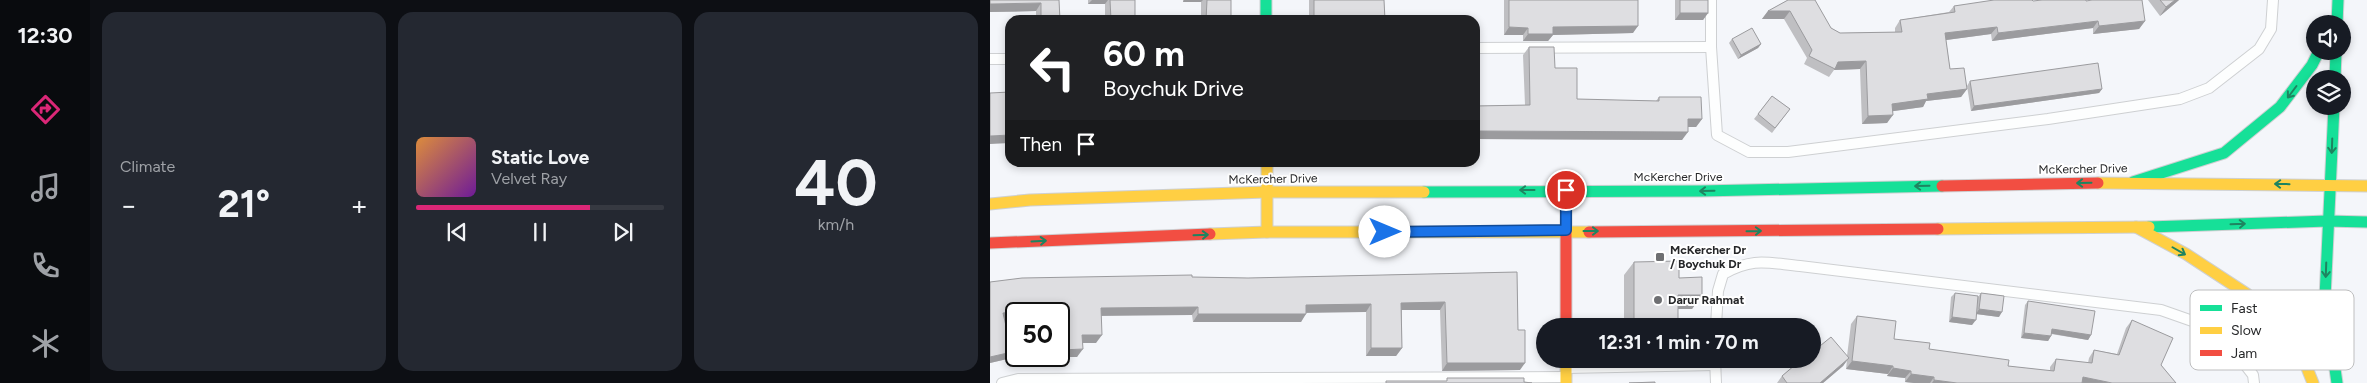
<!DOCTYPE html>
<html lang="en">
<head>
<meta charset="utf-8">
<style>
	body { margin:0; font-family:Figtree,sans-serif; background:#242831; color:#f1f3f6; height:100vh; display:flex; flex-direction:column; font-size:19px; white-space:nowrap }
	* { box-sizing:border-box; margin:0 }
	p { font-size:16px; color:#9ea1a6 }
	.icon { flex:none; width:28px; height:28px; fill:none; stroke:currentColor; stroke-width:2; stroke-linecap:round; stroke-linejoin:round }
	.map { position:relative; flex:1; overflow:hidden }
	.drawer { display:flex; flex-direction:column; gap:12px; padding:12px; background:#0d0f14; width:900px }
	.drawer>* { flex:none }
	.banner { position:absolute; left:15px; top:15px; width:475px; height:152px; border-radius:15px; box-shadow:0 2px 8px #0003; background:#202124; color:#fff; overflow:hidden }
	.tools { position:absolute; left:1316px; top:15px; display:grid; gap:10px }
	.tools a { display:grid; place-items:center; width:45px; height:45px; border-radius:50%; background:#171b24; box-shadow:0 2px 8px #0003; font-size:25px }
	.speed { position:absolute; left:15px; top:302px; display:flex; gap:10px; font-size:25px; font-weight:700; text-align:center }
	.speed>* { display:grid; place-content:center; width:65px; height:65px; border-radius:50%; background:#171b24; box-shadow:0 2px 8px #0003; line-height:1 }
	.speed .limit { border:2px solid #111; border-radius:8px; background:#fff; color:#111 }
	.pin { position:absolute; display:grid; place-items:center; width:42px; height:42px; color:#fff; margin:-21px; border:2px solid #fff; border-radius:50%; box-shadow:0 1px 5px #0007 }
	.me { position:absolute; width:55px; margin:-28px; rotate:90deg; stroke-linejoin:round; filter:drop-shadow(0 0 4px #0008) }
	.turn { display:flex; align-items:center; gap:18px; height:105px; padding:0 15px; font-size:22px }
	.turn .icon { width:65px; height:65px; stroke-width:2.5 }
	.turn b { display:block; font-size:35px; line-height:42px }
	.then { display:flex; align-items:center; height:48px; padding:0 15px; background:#0003; gap:10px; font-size:19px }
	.big { font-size:38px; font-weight:700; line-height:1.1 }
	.drawer .tile { flex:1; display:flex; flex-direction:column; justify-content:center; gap:8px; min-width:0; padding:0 18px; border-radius:15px; background:#242831 }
	.drawer .dial { align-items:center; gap:0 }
	.dial b { font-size:65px; line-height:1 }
	.song { display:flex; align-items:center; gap:15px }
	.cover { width:60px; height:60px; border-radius:8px; background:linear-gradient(135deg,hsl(30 70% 55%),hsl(280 70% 35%)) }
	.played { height:5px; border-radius:2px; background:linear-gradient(90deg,#db2777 70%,#363941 70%) }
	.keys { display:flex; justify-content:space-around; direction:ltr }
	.heat { display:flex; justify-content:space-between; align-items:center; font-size:28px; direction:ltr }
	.drawer .tiles { flex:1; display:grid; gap:12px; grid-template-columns:repeat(3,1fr) }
	.trip { position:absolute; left:546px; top:318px; width:285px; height:50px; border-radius:25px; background:#171b24; box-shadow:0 2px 8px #0003; font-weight:700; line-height:50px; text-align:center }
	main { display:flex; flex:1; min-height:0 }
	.dock { display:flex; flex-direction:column; width:90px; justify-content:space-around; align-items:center; background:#090b0e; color:#9ea1a6 }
	.dock .icon { width:35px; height:35px }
	.dock .selected { color:#db2777 }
	.dock b { font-size:22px; color:#f1f3f6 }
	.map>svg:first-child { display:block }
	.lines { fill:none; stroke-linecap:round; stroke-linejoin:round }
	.lane-casing { stroke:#ced0d2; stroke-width:12 }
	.fast-casing { stroke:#ced0d2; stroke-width:13 }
	.slow-casing { stroke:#ced0d2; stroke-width:13 }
	.jam-casing { stroke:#ced0d2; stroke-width:13 }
	.lane { stroke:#fdfefe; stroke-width:10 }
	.fast { stroke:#16e098; stroke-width:11 }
	.slow { stroke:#ffcf43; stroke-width:11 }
	.jam { stroke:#f24e42; stroke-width:11 }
	.wall { fill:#bfbfc2 }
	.shaded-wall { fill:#9b9b9e }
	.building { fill:#dedee1; stroke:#9b9b9e }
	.oneway { stroke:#1e8460 }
	.route-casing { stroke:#114b97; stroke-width:12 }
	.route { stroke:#1a73e8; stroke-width:9 }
	.poi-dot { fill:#6e6f72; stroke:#fff; stroke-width:2 }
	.labels { text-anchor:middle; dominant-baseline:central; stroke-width:4; stroke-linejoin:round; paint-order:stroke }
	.street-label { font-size:12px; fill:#262729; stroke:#fff }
	.poi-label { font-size:12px; font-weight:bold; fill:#262729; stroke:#fff; text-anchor:start }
	.key { fill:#fff; stroke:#bebebf; stroke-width:1 }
	.key-label { font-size:14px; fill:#262729 }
</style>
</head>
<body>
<main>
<nav class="dock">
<b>12:30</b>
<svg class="icon selected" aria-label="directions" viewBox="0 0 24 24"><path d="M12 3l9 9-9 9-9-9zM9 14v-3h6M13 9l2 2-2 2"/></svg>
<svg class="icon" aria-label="music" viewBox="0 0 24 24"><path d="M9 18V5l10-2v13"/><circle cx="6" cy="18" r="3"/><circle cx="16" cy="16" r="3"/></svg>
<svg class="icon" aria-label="phone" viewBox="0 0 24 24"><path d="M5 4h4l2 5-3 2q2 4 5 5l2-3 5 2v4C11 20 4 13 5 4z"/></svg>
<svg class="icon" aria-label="climate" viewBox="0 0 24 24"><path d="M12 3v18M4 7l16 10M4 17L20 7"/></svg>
</nav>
<section class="drawer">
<div class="tiles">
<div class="tile"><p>Climate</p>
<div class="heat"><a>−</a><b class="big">21°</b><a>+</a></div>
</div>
<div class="tile">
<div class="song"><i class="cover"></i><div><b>Static Love</b><p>Velvet Ray</p></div></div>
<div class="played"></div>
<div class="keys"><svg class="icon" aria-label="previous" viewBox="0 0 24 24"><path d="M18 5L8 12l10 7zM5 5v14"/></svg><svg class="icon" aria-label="pause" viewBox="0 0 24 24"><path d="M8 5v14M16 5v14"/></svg><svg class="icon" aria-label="next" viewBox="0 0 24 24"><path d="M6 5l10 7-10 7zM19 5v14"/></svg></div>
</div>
<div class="tile dial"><b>40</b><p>km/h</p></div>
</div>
</section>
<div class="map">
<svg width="1377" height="383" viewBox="0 0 1377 383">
	<rect width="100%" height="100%" fill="#f4f6fa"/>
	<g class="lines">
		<g class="lane-casing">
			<g id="lane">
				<polyline points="721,0 721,47 727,135 759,152 798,152 1058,119 1190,99 1219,88 1269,49 1281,29 1283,0"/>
				<polyline points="485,48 721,47"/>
				<polyline points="0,59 20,59"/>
				<path d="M726,326L728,291L733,274C764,257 777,263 810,266L1171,310L1228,330L1263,375L1264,383"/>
				<polyline points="725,359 726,383"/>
				<polyline points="576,368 725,365"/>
				<polyline points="12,383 28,379 575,377"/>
			</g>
		</g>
		<g class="fast-casing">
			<g id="fast">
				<polyline points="276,0 276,20"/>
				<polyline points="1347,24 1348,0"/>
				<polyline points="1345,79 1346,51"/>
				<polyline points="1344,106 1335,298 1347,383"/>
				<polyline points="1143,182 1234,153 1290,107 1322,65 1329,51"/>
				<polyline points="434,192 711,191 952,186"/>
				<polyline points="1159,227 1337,221 1377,222"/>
			</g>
		</g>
		<g class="slow-casing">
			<g id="slow">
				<polyline points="277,162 277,232"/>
				<polyline points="1108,183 1377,186"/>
				<polyline points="0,204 40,200 277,192 434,192"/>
				<polyline points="1146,227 1196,254 1257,294 1313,358 1323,383"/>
				<polyline points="948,229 1159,227"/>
				<polyline points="220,234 277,232 599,232"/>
				<polyline points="576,359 576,383"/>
			</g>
		</g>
		<g class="jam-casing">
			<g id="jam">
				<polyline points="952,186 1108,183"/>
				<polyline points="576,190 576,326"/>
				<polyline points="599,232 948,229"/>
				<polyline points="0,243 220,234"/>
			</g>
		</g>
		<use href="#lane" class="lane"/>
		<use href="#fast" class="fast"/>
		<use href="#slow" class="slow"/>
		<use href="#jam" class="jam"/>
	</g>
	<g class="wall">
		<polygon points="69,0 70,20 46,20 46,11 0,12"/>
		<polygon points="98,0 145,0 145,20 115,20 115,4 98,4"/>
		<polygon points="193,0 241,0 241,20 211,20 211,2 193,2"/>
		<polygon points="319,0 394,0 395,20 319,20"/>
		<polygon points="514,0 648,0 643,33 563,35 558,41 533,41 533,35 514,35"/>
		<polygon points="685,0 718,0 718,13 713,20 685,20"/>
		<polygon points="798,0 841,28 850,33 905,32 905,28 910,20 959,12 964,6 1043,1 1096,1 1155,21 1149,29 1103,34 1103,28 1002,41 1001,34 956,40 960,69 977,89 971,97 936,101 933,107 903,111 897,123 872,124 870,69 844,70 839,77 814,64 817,58 794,19 772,19 778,11"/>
		<polygon points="1158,0 1189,0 1170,16"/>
		<polygon points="742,39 771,44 768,48 748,59 739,43"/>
		<polygon points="539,47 565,68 587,99 666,101 669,97 712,119 706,127 698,127 692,140 485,139 485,106 535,105 533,55"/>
		<polygon points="980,81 1112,89 1109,93 981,111 977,86"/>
		<polygon points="782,96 800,109 782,133 764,119"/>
		<polygon points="644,262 689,278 712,295 702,309 688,309 688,326 634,326 634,275"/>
		<polygon points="527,272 528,330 530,370 452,371 450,310 412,310 412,348 406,356 376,356 376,312 316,312 311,322 203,322 202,315 111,315 106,343 93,343 87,357 66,357 66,356 69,356 69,314 26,314 26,319 14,320 22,352 17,359 0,363 0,282 202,277 258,278"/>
		<polygon points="965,293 988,297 991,293 1009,317 986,314 982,325 959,322 961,297"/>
		<polygon points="1038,301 1101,335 1098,340 1061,334 1061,336 1058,341 1031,338 1035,305"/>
		<polygon points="867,316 904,339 939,349 1018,366 1060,371 1060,367 1066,359 1098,363 1099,358 1104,350 1127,354 1136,328 1142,320 1171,365 1186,383 924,383 915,382 915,378 897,376 898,374 856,369 857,360 853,366 833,383 787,383 792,376 825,350 857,356 861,324"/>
	</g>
	<g class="shaded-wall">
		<polygon points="102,0 118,0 115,4 98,4"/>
		<polygon points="194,0 213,0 211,2 193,2"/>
		<polygon points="1185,0 1189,0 1170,16 1176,7"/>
		<polygon points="51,3 46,11 0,12 0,4"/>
		<polygon points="778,11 800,11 794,19 772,19"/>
		<polygon points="690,13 718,13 713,20 685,20"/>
		<polygon points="1108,21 1103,28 1002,41 1008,33"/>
		<polygon points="1155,21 1149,29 1103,34 1109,26"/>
		<polygon points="648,26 643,33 563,35 558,41 533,41 538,34 563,27"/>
		<polygon points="519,27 538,28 533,35 514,35"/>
		<polygon points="1007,27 1001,34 949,41 955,33"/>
		<polygon points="771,44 768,48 748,59 751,55"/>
		<polygon points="876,61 870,69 844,70 848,62"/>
		<polygon points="977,89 971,97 936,101 933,107 897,112 902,104 937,94"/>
		<polygon points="1112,89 1109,93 981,111 984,106"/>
		<polygon points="903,115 897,123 872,124 878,116"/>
		<polygon points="698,119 712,119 706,127 692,127"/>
		<polygon points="485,131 698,132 692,140 485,139"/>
		<polygon points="20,135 20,143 0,144 0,136"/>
		<polygon points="688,295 712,295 702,309 678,309"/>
		<polygon points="455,302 450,310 406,310 411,303"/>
		<polygon points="381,304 376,312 311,313 316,305"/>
		<polygon points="208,307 202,315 106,316 111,308"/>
		<polygon points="46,309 70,309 66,314 26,314 26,319 7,321 13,313"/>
		<polygon points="989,309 1012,312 1009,317 986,314"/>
		<polygon points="208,314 316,314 311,322 203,322"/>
		<polygon points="962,317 986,320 982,325 959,322"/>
		<polygon points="1062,329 1101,335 1098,340 1058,333"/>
		<polygon points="1034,333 1061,336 1058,341 1031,338"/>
		<polygon points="92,335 112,335 106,343 87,343"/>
		<polygon points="381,348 412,348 406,356 376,356"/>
		<polygon points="93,349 87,357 66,357 66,356 69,356 69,353 71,350"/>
		<polygon points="22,352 17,359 0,363 0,357"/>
		<polygon points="859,358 853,366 833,383 830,383"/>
		<polygon points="862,361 903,366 898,374 856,369"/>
		<polygon points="457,363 535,363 530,370 452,371"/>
		<polygon points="903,368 921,371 915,378 897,376"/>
		<polygon points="921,374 944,377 940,383 924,383 915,382"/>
		<polygon points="1093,377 1122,383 1089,383"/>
		<polygon points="944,380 967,383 942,383"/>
	</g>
	<g class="building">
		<polygon points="0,0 69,0 70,20 51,20 51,3 0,4"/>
		<polygon points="120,0 145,0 145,20 121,20"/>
		<polygon points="217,0 241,0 241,20 216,20"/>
		<polygon points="324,0 394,0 395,20 324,20"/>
		<polygon points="519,0 648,0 648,26 563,27 563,34 538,34 538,28 519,27"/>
		<rect x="690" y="0" width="28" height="13"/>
		<polygon points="798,0 825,0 841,28 850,33 912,32 910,20 965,12 964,6 1004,0 1042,0 1043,1 1052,0 1096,0 1096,1 1102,0 1152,0 1155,21 1109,26 1108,21 1008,33 1007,27 955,33 960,69 974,68 977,89 937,94 938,99 902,104 903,115 878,116 876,61 848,62 845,69 819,56 822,50 800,11 778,11"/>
		<polygon points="1170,0 1185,0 1176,7"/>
		<polygon points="762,28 771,44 751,55 742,39"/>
		<polygon points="539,47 564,47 565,68 587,68 587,99 669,101 669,97 711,97 712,119 698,119 698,132 485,131 485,106 540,105"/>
		<polygon points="1108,63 1112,89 984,106 980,81"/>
		<polygon points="20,92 20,135 0,136 0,93"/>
		<polygon points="782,96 800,109 785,128 768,114"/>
		<polygon points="689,261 689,278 712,277 712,295 688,295 688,326 644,326 644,262"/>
		<polygon points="527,272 528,330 535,330 535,363 457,363 455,302 411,303 412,348 381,348 381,304 316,305 316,314 208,314 208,307 111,308 112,335 92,335 93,349 71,350 70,309 46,309 13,313 22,352 0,357 0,282 32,278 202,275 202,277 258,278"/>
		<polygon points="965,293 988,296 986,320 962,317"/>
		<polygon points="991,293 1014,296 1012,312 989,309"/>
		<polygon points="1038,301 1105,311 1101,335 1062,329 1061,336 1034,333"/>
		<polygon points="867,316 906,321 904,339 940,343 939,349 1019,360 1018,366 1064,371 1066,359 1102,363 1104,350 1129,355 1142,320 1183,338 1171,365 1186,383 1122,383 1093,377 1092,383 967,383 944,380 944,377 921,374 921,371 903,368 903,366 862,361"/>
		<polygon points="841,337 859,358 830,383 797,383 792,376 812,359 822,359 822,349 823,349 825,350"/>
		<polygon points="457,378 534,378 534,382 542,383 396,383 396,381 457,381"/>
		<polygon points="665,382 665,383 639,383"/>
	</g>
	<defs><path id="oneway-shaft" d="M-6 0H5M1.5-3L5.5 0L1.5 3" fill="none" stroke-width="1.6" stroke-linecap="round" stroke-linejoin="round" transform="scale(1.25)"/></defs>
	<g class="oneway">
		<use href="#oneway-shaft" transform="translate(1302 92) rotate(127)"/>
		<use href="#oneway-shaft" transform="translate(1342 146) rotate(92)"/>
		<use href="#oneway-shaft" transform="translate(1094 183) rotate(179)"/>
		<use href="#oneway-shaft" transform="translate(1292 184) rotate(-179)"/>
		<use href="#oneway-shaft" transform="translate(932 186) rotate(179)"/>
		<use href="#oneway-shaft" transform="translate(537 190) rotate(180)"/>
		<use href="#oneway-shaft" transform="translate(717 191) rotate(179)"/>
		<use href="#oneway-shaft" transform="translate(1248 224) rotate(-2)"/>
		<use href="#oneway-shaft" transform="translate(601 231)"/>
		<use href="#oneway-shaft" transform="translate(764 231) rotate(-1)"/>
		<use href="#oneway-shaft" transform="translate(211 235) rotate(-2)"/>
		<use href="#oneway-shaft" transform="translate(49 241) rotate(-3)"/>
		<use href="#oneway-shaft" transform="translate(1189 251) rotate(30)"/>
		<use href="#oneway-shaft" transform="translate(1336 270) rotate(92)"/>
	</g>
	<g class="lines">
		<g class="route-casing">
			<polyline id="route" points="395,232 576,230 576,190"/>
		</g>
		<use href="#route" class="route"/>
	</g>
	<g class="poi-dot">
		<rect x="665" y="252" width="10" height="10" rx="2.5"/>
		<circle cx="668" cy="300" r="5"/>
	</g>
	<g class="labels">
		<g class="street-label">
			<text transform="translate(1093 169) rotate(-1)">McKercher Drive</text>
			<text x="688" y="177">McKercher Drive</text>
			<text transform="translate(283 179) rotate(-1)">McKercher Drive</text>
		</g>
		<g class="poi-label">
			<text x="680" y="250">McKercher Dr<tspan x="680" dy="14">/ Boychuk Dr</tspan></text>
			<text x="678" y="300">Darur Rahmat</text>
		</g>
	</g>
	<rect x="1200" y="290" width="164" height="80" rx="8" class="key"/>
	<rect x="1210" y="305" width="22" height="6" fill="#16e098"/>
	<rect x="1210" y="327" width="22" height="7" fill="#ffcf43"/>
	<rect x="1210" y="350" width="22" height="6" fill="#f24e42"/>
	<g class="key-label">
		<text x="1241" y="313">Fast</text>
		<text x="1241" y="335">Slow</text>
		<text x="1241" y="358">Jam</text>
	</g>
</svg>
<div class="tools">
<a><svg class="icon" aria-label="sound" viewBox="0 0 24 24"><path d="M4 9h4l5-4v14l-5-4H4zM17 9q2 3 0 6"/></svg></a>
<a><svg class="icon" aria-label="layers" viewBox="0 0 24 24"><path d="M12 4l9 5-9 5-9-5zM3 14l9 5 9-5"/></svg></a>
</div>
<div class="speed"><div class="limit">50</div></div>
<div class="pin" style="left:576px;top:190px;background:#d93025"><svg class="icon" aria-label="arrive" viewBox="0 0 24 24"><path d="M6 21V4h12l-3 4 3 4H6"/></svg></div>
<svg class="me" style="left:395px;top:232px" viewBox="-20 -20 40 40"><circle r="19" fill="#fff"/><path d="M0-13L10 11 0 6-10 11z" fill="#1a73e8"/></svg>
<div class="trip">12:31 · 1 min · 70 m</div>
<div class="banner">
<div class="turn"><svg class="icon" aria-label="left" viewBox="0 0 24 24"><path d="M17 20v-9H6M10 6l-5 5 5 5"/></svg><div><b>60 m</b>Boychuk Drive</div></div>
<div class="then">Then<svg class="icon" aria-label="arrive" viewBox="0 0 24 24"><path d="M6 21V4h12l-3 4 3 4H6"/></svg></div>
</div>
</div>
</main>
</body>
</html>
